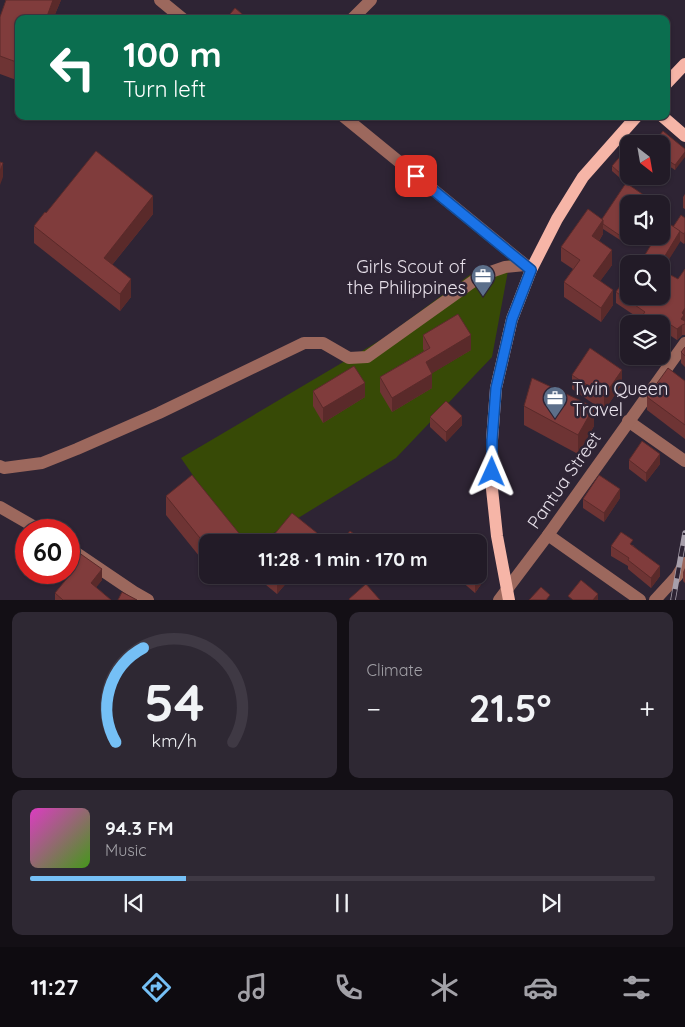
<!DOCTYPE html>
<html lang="en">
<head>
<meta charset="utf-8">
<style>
	body { margin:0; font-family:Quicksand,sans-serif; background:#2e2833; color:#f1f3f6; height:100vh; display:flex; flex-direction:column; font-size:19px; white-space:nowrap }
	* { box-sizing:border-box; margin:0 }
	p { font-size:16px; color:#a2a1a7 }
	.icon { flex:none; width:28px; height:28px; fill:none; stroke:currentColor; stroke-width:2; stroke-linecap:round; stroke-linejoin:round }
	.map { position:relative; height:600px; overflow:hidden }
	.panel { display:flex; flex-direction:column; gap:12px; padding:12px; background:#130f15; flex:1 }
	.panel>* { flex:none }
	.guide { position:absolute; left:15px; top:15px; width:655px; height:105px; border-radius:10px; box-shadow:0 1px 4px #0004,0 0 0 1px #3f3944; background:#0b6e4f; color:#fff; overflow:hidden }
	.needle { width:32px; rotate:149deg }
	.controls { position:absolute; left:620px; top:135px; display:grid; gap:10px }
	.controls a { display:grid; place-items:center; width:50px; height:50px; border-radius:10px; background:#221b27; box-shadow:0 1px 4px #0004,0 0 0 1px #3f3944; font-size:25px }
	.speed { position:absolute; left:15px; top:519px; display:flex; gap:10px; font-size:25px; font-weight:700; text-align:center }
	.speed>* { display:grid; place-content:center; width:65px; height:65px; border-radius:50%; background:#221b27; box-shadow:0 1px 4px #0004,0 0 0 1px #3f3944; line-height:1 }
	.speed .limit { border:8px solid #d22; background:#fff; color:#111 }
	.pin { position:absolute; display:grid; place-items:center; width:42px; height:42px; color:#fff; margin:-21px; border-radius:10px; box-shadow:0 2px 8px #0006 }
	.me { position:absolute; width:55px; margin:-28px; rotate:1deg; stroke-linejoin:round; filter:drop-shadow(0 0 4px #0008) }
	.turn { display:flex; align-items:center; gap:18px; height:105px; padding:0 25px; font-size:22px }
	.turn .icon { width:65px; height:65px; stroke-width:2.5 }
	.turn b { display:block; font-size:35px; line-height:42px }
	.big { font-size:38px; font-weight:700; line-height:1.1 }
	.panel .widget { flex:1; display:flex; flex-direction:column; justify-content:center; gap:8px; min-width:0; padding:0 18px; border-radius:10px; background:#2e2833 }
	.panel .dial { align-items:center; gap:0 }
	.dial svg { height:130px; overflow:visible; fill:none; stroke:#3f3944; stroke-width:7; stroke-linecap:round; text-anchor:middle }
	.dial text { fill:#f1f3f6; stroke:none }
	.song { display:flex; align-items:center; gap:15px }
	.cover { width:60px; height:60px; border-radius:8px; background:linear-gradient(135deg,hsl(310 70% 55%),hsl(100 70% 35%)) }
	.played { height:5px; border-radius:2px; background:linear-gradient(90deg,#75c0f6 25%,#3f3944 25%) }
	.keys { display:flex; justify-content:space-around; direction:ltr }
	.heat { display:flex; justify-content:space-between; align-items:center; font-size:28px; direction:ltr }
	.panel .tiles { flex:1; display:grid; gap:12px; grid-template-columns:1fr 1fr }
	.widget:last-child { grid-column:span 2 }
	.trip { position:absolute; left:199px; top:534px; width:288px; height:50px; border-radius:10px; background:#221b27; box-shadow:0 1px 4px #0004,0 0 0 1px #3f3944; font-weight:700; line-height:50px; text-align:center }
	.tab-bar { display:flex; height:80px; justify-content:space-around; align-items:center; background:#0e0b10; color:#a2a1a7 }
	.tab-bar .icon { width:35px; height:35px }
	.tab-bar .current { color:#75c0f6 }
	.tab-bar b { font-size:22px; color:#f1f3f6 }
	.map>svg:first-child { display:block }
	.green { fill:#374a06 }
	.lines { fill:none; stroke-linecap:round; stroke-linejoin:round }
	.minor { stroke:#9c685d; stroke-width:12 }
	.major { stroke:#f6b5a7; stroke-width:12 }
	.rail-casing { stroke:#a79fab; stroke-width:5.5 }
	.rail { stroke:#2e2434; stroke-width:4; stroke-dasharray:11; stroke-linecap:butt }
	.wall { fill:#6e3434 }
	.shaded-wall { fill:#5a2a2a }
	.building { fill:#803c3c; stroke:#5a2a2a }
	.route-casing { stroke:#114b97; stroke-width:12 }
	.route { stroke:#1a73e8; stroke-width:9 }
	.labels { text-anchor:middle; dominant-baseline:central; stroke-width:5; stroke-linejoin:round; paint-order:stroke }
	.poi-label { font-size:18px; fill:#e7e0ea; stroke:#2e2434; text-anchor:end }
	.street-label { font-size:18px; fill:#e7e0ea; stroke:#2e2434 }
</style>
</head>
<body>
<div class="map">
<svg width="685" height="600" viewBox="0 0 685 600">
	<rect width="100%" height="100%" fill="#2e2434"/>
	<polygon class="green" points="510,260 492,357 396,458 259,542 239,542 181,458 384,338 471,274"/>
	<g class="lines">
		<g class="minor">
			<polyline points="160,0 183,19"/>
			<polyline points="352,19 371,0"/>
			<polyline points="343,116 528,267"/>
			<polyline points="628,421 685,461"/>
			<polyline points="0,466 4,468 42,463 77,449 159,413 304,343 323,343 349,358 367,357 482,275 505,267 525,265"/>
			<polyline points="0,507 40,530"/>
			<polyline points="548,535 640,600"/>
			<polyline points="69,548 134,592 148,600"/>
			<polyline points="499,600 548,535 685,343"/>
			<polyline points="655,600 677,576 685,563"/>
		</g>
		<g class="major">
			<polyline points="666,84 685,64"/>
			<polyline points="662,116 685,136"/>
			<polyline points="509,600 497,536 492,489 492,440 496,388 512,319 531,270 557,219 583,177 637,116"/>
		</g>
		<g class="rail-casing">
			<polyline id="rail" points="673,600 685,533"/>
		</g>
		<use href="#rail" class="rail"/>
	</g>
	<g class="wall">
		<polygon points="6,0 61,0 53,19 19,19 19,81 0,74 0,17"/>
		<polygon points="661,144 685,149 675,170 666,164 661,171"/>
		<polygon points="612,166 637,176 629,185 654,204 628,245 603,229 603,234 599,241 612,265 600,281 613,305 601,322 564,297 564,282 573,269 561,261 561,247 602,219 627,184 612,171"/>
		<polygon points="645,176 657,176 653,183"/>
		<polygon points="685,194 685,209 683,208 683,197"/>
		<polygon points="153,214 112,265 131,297 120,311 34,243 34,226"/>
		<polygon points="685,218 685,242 684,244 680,241 662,270 678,279 685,269 685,319 684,320 685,321 685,335 682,335 677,340 671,336 661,350 661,324 637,324 640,319 616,303 616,292 657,242 673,227"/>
		<polygon points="423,335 471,350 432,373 432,388 392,412 380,392 380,377 424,351 423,349"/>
		<polygon points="685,347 685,367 681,363 681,352"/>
		<polygon points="572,375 622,384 604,411 572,389"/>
		<polygon points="685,381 685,439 647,410 647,397"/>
		<polygon points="313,391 365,397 323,423 313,406"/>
		<polygon points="524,406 594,426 578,454 524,425"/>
		<polygon points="430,417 462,425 446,442 430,427"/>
		<polygon points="629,460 660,464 646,482 629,469"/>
		<polygon points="166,496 242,542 208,542 208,567 166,515"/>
		<polygon points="620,498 604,522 583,508 583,499"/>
		<polygon points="633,545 660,576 651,588 628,569 628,566 611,556 611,546"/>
		<polygon points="69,558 102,580 96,587 111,600 55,600 55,593 68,577 65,575 65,572 69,572"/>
		<polygon points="685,568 685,583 683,581 683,572"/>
		<polygon points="254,575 293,575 277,594"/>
		<polygon points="460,575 478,575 484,580 475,593 460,580"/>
	</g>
	<g class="shaded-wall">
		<polygon points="53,0 61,0 53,19 46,19"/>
		<polygon points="685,152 685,157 675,170 675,165"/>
		<polygon points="666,159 666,164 661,171 661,166"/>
		<polygon points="3,163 3,177 0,185 0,171"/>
		<polygon points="633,176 637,176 629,186 629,181"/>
		<polygon points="654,176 657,176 653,183 653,178"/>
		<polygon points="153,196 153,214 104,275 104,258"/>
		<polygon points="603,220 603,234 592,251 592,236"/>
		<polygon points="680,231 680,242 661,272 661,264 660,264"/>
		<polygon points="685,232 685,242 684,244 684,234"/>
		<polygon points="630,236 634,236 628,245 628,241"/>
		<polygon points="612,250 612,265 593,291 593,276"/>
		<polygon points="131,279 131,297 120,311 120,294"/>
		<polygon points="613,290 613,305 601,322 601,308"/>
		<polygon points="685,308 685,319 682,325 682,335 677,340 677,329 682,313"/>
		<polygon points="671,325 671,336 661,350 661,339"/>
		<polygon points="471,335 471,350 426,377 426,362"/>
		<polygon points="622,370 622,384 604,411 604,396"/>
		<polygon points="432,374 432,388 392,412 392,398"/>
		<polygon points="365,383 365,397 323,423 323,408"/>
		<polygon points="594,407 594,426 578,454 578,435"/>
		<polygon points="462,416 462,425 446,442 446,432"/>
		<polygon points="660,454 660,464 646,482 646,473"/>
		<polygon points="620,489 620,498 604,522 604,513"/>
		<polygon points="317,533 317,542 308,542"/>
		<polygon points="242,537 242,542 236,542"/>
		<polygon points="660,566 660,576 651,588 651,578"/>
		<polygon points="102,569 102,580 91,594 91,583"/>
		<polygon points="484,570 484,580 475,593 475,583"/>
		<polygon points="281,575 293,575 277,594 277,580"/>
		<polygon points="598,594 598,600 593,600"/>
	</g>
	<g class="building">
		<polygon points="6,0 53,0 46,19 19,19 19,63 0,56 0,17"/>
		<polygon points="235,8 248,19 226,19"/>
		<polygon points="663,131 685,149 685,152 675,165 666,159 661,166 661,144 653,144"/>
		<polygon points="635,138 642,144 630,144"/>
		<polygon points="629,146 629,176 633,176 629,181 612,166"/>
		<polygon points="96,151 153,196 104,258 131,279 120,294 34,226 45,212 46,213"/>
		<polygon points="0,162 3,163 0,171"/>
		<polygon points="626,183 654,202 652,204 629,204 629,236 630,236 628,241 603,224 603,220 602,219"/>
		<polygon points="588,209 603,220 592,236 612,250 593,276 613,290 601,308 564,282 580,260 561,247"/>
		<polygon points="681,215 685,218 685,232 684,234 673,227"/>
		<polygon points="668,223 680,231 660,264 635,264 640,256 643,258 654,240 657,242 660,236 661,236 661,234"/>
		<polygon points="685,269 685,308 682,313 684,315 681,319 685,321 685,324 682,325 677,329 671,325 661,339 661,324 639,324 637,322 645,312 616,292 629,273 629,296 661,296 661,270 678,279"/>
		<polygon points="458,314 471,335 426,362 432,374 392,398 380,377 430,348 423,335"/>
		<polygon points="685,347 685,356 681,352"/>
		<polygon points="590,348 622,370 604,396 572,375"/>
		<polygon points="354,366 365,383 323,408 313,391"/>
		<polygon points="668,368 685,381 685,425 647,397"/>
		<polygon points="532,378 594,407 578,435 524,406"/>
		<polygon points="446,401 462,416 446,432 430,417"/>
		<polygon points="642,441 660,454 646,473 629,460"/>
		<polygon points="192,475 242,537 236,542 208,542 208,548 166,496"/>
		<polygon points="599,475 620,489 604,513 583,499"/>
		<polygon points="292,513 317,533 308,542 268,542"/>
		<polygon points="350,531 364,542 341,542"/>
		<polygon points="621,532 633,540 630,544 660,566 651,578 628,560 629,558 611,546"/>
		<polygon points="75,550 102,569 91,583 111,600 63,600 55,593 74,570 69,566 69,558"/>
		<polygon points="478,566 484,570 475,583 465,575 478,575"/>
		<polygon points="271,575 281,575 277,580"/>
		<polygon points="581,580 598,594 593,600 573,600 568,596"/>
		<polygon points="366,584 380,600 350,600 349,599"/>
		<polygon points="541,587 550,595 546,600 529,600"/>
		<polygon points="122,592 137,600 118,600"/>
	</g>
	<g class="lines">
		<g class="route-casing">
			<polyline id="route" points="416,176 531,270 512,319 496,388 492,440 492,472"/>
		</g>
		<use href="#route" class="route"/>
	</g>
	<defs>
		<g id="office-pin" transform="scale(1.25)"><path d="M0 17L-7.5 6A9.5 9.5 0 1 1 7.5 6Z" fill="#5c6f8a" stroke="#2e2434"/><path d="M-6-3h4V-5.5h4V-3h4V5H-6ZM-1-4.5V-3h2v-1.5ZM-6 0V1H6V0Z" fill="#fff"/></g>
	</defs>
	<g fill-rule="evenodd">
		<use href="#office-pin" x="483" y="276"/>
		<use href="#office-pin" x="555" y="398"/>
	</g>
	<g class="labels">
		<g class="poi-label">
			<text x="466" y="266">Girls Scout of<tspan x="466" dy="21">the Philippines</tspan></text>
			<text x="572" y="388" text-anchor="start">Twin Queen<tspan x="572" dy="21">Travel</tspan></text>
		</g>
		<g class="street-label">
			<text transform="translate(564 480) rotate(-55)">Pantua Street</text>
		</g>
	</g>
</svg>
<div class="controls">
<a><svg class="needle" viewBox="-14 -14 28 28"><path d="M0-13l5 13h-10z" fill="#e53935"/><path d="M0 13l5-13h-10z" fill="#a2a1a7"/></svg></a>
<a><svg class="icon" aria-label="sound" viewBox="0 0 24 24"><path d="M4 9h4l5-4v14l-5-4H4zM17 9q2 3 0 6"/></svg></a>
<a><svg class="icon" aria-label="search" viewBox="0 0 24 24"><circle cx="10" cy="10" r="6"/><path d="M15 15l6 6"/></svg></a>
<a><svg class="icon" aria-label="layers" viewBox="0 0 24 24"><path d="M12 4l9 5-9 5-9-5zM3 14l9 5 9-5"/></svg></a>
</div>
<div class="speed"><div class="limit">60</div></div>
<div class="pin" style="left:416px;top:176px;background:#d93025"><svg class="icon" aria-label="arrive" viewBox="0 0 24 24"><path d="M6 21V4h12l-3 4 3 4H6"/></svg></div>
<svg class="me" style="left:492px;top:472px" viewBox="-20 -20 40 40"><path d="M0-17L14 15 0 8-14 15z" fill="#1a73e8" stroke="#fff" stroke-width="4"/></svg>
<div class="trip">11:28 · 1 min · 170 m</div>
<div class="guide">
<div class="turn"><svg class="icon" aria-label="left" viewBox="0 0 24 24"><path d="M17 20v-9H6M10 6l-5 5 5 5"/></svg><div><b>100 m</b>Turn left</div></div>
</div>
</div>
<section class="panel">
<div class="tiles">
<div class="widget dial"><svg viewBox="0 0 100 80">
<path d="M14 69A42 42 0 1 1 86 69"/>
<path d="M14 69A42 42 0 0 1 31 11" stroke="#75c0f6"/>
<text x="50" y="56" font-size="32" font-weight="700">54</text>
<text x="50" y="72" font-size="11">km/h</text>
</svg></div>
<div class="widget"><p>Climate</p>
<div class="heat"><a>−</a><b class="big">21.5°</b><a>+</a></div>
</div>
<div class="widget">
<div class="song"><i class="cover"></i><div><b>94.3 FM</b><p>Music</p></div></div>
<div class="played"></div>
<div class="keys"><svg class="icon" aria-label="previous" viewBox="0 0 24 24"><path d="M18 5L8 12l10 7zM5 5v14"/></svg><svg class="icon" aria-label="pause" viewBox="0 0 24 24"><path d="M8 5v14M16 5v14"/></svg><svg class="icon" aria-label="next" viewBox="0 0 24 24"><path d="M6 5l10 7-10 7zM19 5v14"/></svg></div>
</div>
</div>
</section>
<nav class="tab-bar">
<b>11:27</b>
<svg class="icon current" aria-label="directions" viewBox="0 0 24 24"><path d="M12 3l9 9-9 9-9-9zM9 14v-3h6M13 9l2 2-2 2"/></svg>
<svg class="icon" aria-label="music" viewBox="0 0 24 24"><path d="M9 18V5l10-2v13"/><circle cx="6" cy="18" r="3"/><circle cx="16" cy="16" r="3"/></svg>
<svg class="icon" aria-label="phone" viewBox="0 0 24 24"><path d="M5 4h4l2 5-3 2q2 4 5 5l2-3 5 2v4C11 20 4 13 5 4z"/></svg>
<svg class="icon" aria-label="climate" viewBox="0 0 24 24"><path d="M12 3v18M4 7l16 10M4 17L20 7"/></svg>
<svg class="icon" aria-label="car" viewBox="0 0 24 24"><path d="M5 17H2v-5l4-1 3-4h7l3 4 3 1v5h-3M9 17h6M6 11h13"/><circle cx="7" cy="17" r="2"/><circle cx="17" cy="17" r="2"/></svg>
<svg class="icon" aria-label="filters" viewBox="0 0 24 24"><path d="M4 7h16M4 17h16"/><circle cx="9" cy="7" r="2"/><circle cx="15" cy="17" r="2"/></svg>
</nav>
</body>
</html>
